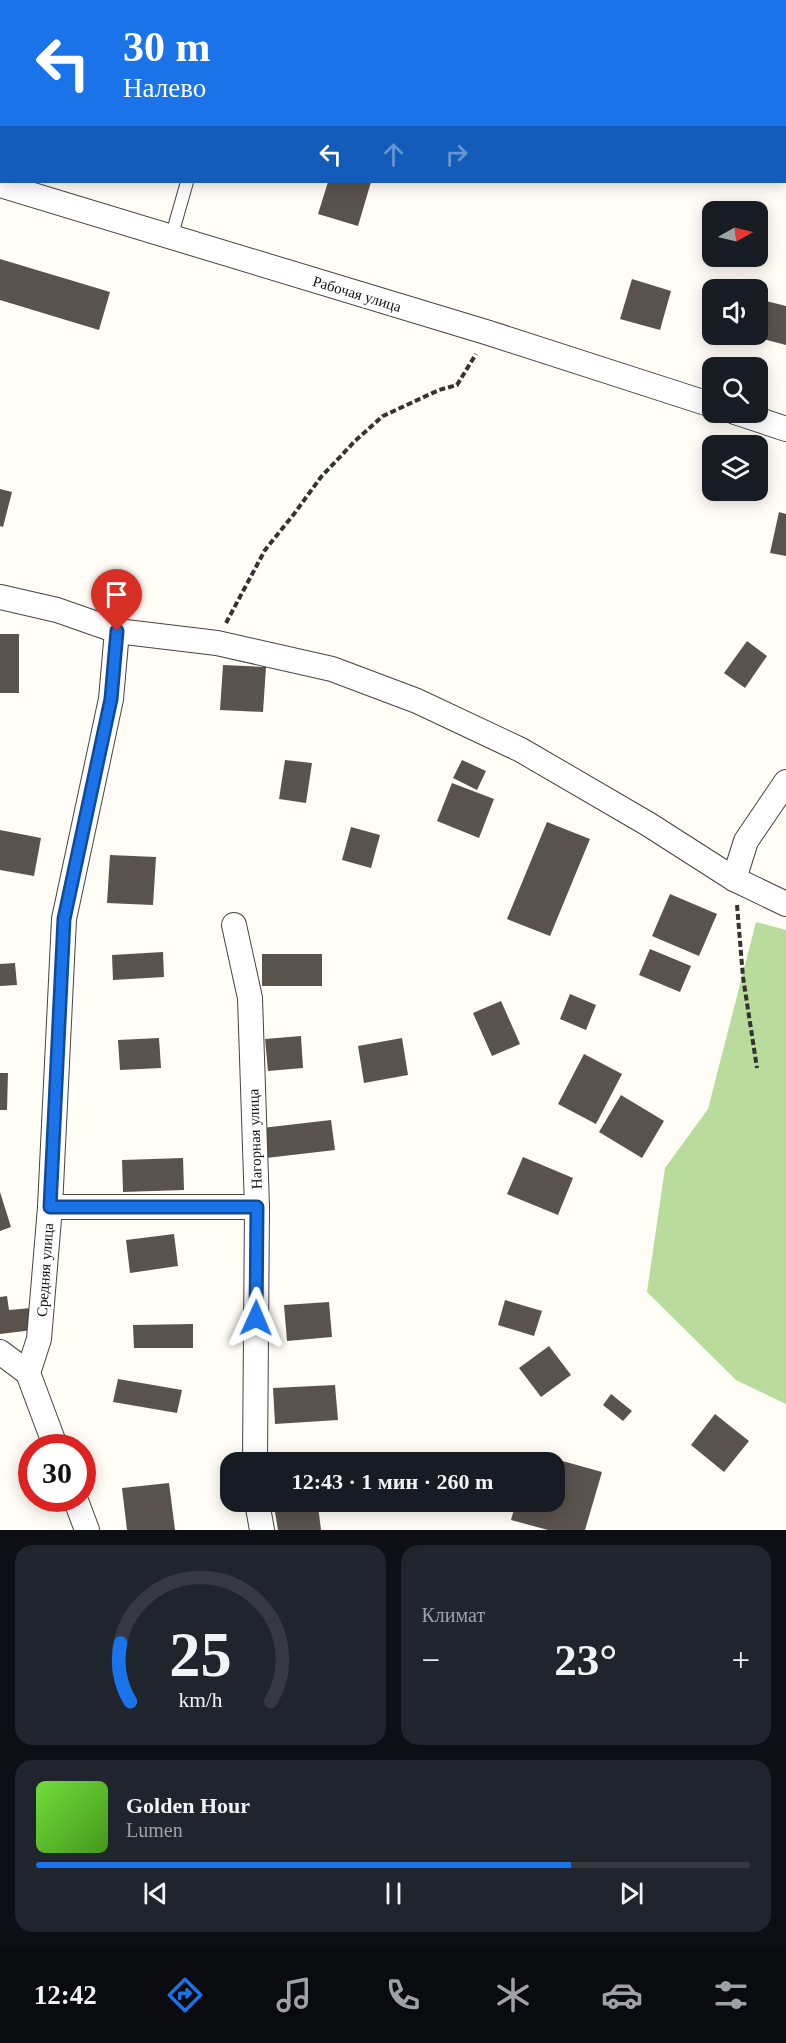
<!DOCTYPE html>
<html lang="ru">
<head>
<meta charset="utf-8">
<style>
	body { margin:0; font-family:Georgia,serif; background:#20242c; color:#f1f3f6; height:100vh; display:flex; flex-direction:column; font-size:22px; white-space:nowrap }
	* { box-sizing:border-box; margin:0 }
	p { font-size:20px; color:#9ea1a6 }
	.icon { flex:none; width:33px; height:33px; fill:none; stroke:currentColor; stroke-width:2; stroke-linecap:round; stroke-linejoin:round }
	.map { position:relative; height:1530px; overflow:hidden }
	.details { display:flex; flex-direction:column; gap:15px; padding:15px; background:#0d0f14; flex:1 }
	.details>* { flex:none }
	.banner { position:absolute; left:0px; top:0px; width:786px; height:183px; box-shadow:0 3px 15px #0003; background:#1a73e8; color:#fff; overflow:hidden }
	.needle { width:39px; rotate:82deg }
	.controls { position:absolute; left:702px; top:201px; display:grid; gap:12px }
	.controls a { display:grid; place-items:center; width:66px; height:66px; border-radius:12px; background:#171b24; box-shadow:0 3px 15px #0003; font-size:30px }
	.speed { position:absolute; left:18px; top:1434px; display:flex; gap:12px; font-size:30px; font-weight:700; text-align:center }
	.speed>* { display:grid; place-content:center; width:78px; height:78px; border-radius:50%; background:#171b24; box-shadow:0 3px 15px #0003; line-height:1 }
	.speed .limit { border:9px solid #d22; background:#fff; color:#111 }
	.pin { position:absolute; display:grid; place-items:center; width:51px; height:51px; color:#fff; margin:-62px -26px; border-radius:50% 50% 50% 0; rotate:-45deg; box-shadow:0 0 6px #0007 }
	.pin .icon { rotate:45deg }
	.me { position:absolute; width:66px; margin:-33px; rotate:1deg; stroke-linejoin:round; filter:drop-shadow(0 0 4px #0008) }
	.turn { display:flex; align-items:center; gap:21px; height:126px; padding:0 24px; font-size:27px }
	.turn .icon { width:78px; height:78px; stroke-width:2.5 }
	.turn b { display:block; font-size:42px; line-height:51px }
	.lanes { display:flex; align-items:center; height:57px; padding:0 24px; background:#0003; justify-content:center; gap:30px; direction:ltr }
	.lanes .off { opacity:.35 }
	.big { font-size:45px; font-weight:800; line-height:1.1 }
	.details .widget { flex:1; display:flex; flex-direction:column; justify-content:center; gap:9px; min-width:0; padding:0 21px; border-radius:18px; background:#20242c }
	.details .dial { align-items:center; gap:0 }
	.dial svg { height:156px; overflow:visible; fill:none; stroke:#363941; stroke-width:7; stroke-linecap:round; text-anchor:middle }
	.dial text { fill:#f1f3f6; stroke:none }
	.song { display:flex; align-items:center; gap:18px }
	.cover { width:72px; height:72px; border-radius:9px; background:linear-gradient(135deg,hsl(100 70% 55%),hsl(100 70% 35%)) }
	.played { height:6px; border-radius:3px; background:linear-gradient(90deg,#1a73e8 75%,#363941 75%) }
	.keys { display:flex; justify-content:space-around; direction:ltr }
	.heat { display:flex; justify-content:space-between; align-items:center; font-size:33px; direction:ltr }
	.details .tiles { flex:1; display:grid; gap:15px; grid-template-columns:1fr 1fr }
	.widget:last-child { grid-column:span 2 }
	.trip { position:absolute; left:220px; top:1452px; width:345px; height:60px; border-radius:18px; background:#171b24; box-shadow:0 3px 15px #0003; font-weight:800; line-height:60px; text-align:center }
	.tab-bar { display:flex; height:96px; justify-content:space-around; align-items:center; background:#090b0e; color:#9ea1a6 }
	.tab-bar .icon { width:42px; height:42px }
	.tab-bar .on { color:#1a73e8 }
	.tab-bar b { font-size:27px; color:#f1f3f6 }
	.map>svg:first-child { display:block }
	.forest { fill:#b9dc9c }
	.building { fill:#5a524d }
	.lines { fill:none; stroke-linecap:round; stroke-linejoin:round }
	.service-casing { stroke:#444; stroke-width:14 }
	.minor-casing { stroke:#444; stroke-width:26 }
	.path { stroke:#333; stroke-width:4; stroke-dasharray:6 3; stroke-linecap:butt }
	.service { stroke:#fff; stroke-width:12 }
	.minor { stroke:#fff; stroke-width:24 }
	.route-casing { stroke:#114b97; stroke-width:15 }
	.route { stroke:#1a73e8; stroke-width:10 }
	.labels { text-anchor:middle; dominant-baseline:central; stroke-width:6; stroke-linejoin:round; paint-order:stroke }
	.street-label { font-size:15px; fill:#111; stroke:#fff }
</style>
</head>
<body>
<div class="map">
<svg width="786" height="1530" viewBox="0 0 786 1530">
	<rect width="100%" height="100%" fill="#fffdf5"/>
	<polygon class="forest" points="756,922 786,930 786,1404 736,1380 647,1292 665,1168 708,1109"/>
	<g class="building">
		<polygon points="328,182 371,182 358,226 318,214"/>
		<polygon points="0,259 110,292 99,330 0,300"/>
		<polygon points="632,279 671,291 660,330 620,319"/>
		<polygon points="758,299 786,306 786,345 747,335 758,334"/>
		<polygon points="0,489 12,492 3,527 0,526"/>
		<polygon points="779,512 786,514 786,556 770,553"/>
		<rect x="0" y="634" width="19" height="59"/>
		<polygon points="747,641 767,656 745,688 724,673"/>
		<polygon points="223,665 266,667 263,712 220,710"/>
		<polygon points="285,760 312,763 306,803 279,799"/>
		<polygon points="462,760 486,771 477,790 453,778"/>
		<polygon points="452,783 494,799 479,838 437,821"/>
		<polygon points="547,822 590,839 550,936 507,919"/>
		<polygon points="351,827 380,835 371,868 342,860"/>
		<polygon points="0,830 41,838 34,876 0,870"/>
		<polygon points="110,855 156,857 153,905 107,903"/>
		<polygon points="670,894 717,914 699,956 652,936"/>
		<polygon points="650,949 691,966 680,992 639,975"/>
		<polygon points="163,952 164,977 113,980 112,955"/>
		<rect x="262" y="954" width="60" height="32"/>
		<polygon points="15,963 17,985 0,986 0,964"/>
		<polygon points="570,994 596,1005 586,1030 560,1019"/>
		<polygon points="501,1001 520,1044 492,1056 473,1013"/>
		<polygon points="301,1036 303,1068 268,1071 265,1039"/>
		<polygon points="159,1038 161,1068 120,1070 118,1040"/>
		<polygon points="402,1038 408,1075 364,1083 358,1046"/>
		<polygon points="584,1054 622,1074 596,1124 558,1104"/>
		<polygon points="0,1073 8,1073 7,1110 0,1110"/>
		<polygon points="621,1095 664,1121 642,1158 599,1132"/>
		<polygon points="331,1120 335,1150 266,1158 262,1128"/>
		<polygon points="523,1157 573,1178 558,1215 507,1194"/>
		<polygon points="183,1158 184,1190 123,1192 122,1160"/>
		<polygon points="0,1192 11,1227 0,1231"/>
		<polygon points="174,1234 178,1266 130,1273 126,1240"/>
		<polygon points="7,1296 9,1310 31,1308 33,1330 0,1334 0,1297"/>
		<polygon points="505,1300 542,1311 534,1336 498,1325"/>
		<polygon points="329,1302 332,1337 287,1341 284,1305"/>
		<polygon points="193,1324 193,1348 134,1348 133,1325"/>
		<polygon points="549,1346 571,1375 541,1397 519,1368"/>
		<polygon points="118,1379 182,1390 177,1413 113,1402"/>
		<polygon points="335,1385 338,1420 275,1424 273,1388"/>
		<polygon points="611,1394 632,1411 623,1421 603,1405"/>
		<polygon points="715,1414 749,1441 724,1472 691,1445"/>
		<polygon points="530,1452 602,1472 585,1530 548,1530 511,1520 516,1502 555,1502 555,1462 527,1462"/>
		<polygon points="169,1483 175,1530 127,1530 122,1488"/>
		<polygon points="318,1506 321,1530 278,1530 275,1512"/>
	</g>
	<g class="lines">
		<g class="service-casing">
			<g id="service">
				<polyline points="335,0 346,2"/>
				<polyline points="238,2 239,0"/>
				<polyline points="171,238 187,182"/>
			</g>
		</g>
		<g class="minor-casing">
			<g id="minor">
				<polyline points="0,185 489,333 712,405"/>
				<polyline points="735,412 786,429"/>
				<polyline points="0,597 57,610 117,631 217,643 332,669 417,701 521,750 648,824 734,879 786,904"/>
				<polyline points="734,879 746,841 786,782"/>
				<polyline points="234,925 250,998 257,1207 255,1462"/>
				<polyline points="50,1207 257,1207"/>
				<polyline points="0,1352 28,1373 56,1448"/>
				<polyline points="28,1373 39,1339 50,1207 64,919 111,699 117,631"/>
				<polyline points="75,1498 87,1530"/>
				<polyline points="257,1502 262,1530"/>
			</g>
		</g>
		<g class="path">
			<polyline points="226,623 265,550 294,514 321,477 355,441 383,416 439,390 457,385 476,354"/>
			<polyline points="737,905 743,977 757,1068"/>
		</g>
		<use href="#service" class="service"/>
		<use href="#minor" class="minor"/>
	</g>
	<g class="lines">
		<g class="route-casing">
			<polyline id="route" points="117,631 111,699 64,919 50,1207 257,1207 256,1318"/>
		</g>
		<use href="#route" class="route"/>
	</g>
	<g class="labels">
		<g class="street-label">
			<text transform="translate(357 294) rotate(17)">Рабочая улица</text>
			<text transform="translate(255 1139) rotate(-92)">Нагорная улица</text>
			<text transform="translate(45 1270) rotate(-86)">Средняя улица</text>
		</g>
	</g>
</svg>
<div class="controls">
<a><svg class="needle" viewBox="-14 -14 28 28"><path d="M0-13l5 13h-10z" fill="#e53935"/><path d="M0 13l5-13h-10z" fill="#9ea1a6"/></svg></a>
<a><svg class="icon" aria-label="sound" viewBox="0 0 24 24"><path d="M4 9h4l5-4v14l-5-4H4zM17 9q2 3 0 6"/></svg></a>
<a><svg class="icon" aria-label="search" viewBox="0 0 24 24"><circle cx="10" cy="10" r="6"/><path d="M15 15l6 6"/></svg></a>
<a><svg class="icon" aria-label="layers" viewBox="0 0 24 24"><path d="M12 4l9 5-9 5-9-5zM3 14l9 5 9-5"/></svg></a>
</div>
<div class="speed"><div class="limit">30</div></div>
<div class="pin" style="left:117px;top:631px;background:#d93025"><svg class="icon" aria-label="arrive" viewBox="0 0 24 24"><path d="M6 21V4h12l-3 4 3 4H6"/></svg></div>
<svg class="me" style="left:256px;top:1318px" viewBox="-20 -20 40 40"><path d="M0-17L14 15 0 8-14 15z" fill="#1a73e8" stroke="#fff" stroke-width="4"/></svg>
<div class="trip">12:43 · 1 мин · 260 m</div>
<div class="banner">
<div class="turn"><svg class="icon" aria-label="left" viewBox="0 0 24 24"><path d="M17 20v-9H6M10 6l-5 5 5 5"/></svg><div><b>30 m</b>Налево</div></div>
<div class="lanes"><svg class="icon" aria-label="left" viewBox="0 0 24 24"><path d="M17 20v-9H6M10 6l-5 5 5 5"/></svg><svg class="icon off" aria-label="ahead" viewBox="0 0 24 24"><path d="M12 20V5M6 11l6-6 6 6"/></svg><svg class="icon off" aria-label="right" viewBox="0 0 24 24"><path d="M7 20v-9h11M14 6l5 5-5 5"/></svg></div>
</div>
</div>
<section class="details">
<div class="tiles">
<div class="widget dial"><svg viewBox="0 0 100 80">
<path d="M14 69A42 42 0 1 1 86 69"/>
<path d="M14 69A42 42 0 0 1 9 39" stroke="#1a73e8"/>
<text x="50" y="56" font-size="32" font-weight="700">25</text>
<text x="50" y="72" font-size="11">km/h</text>
</svg></div>
<div class="widget"><p>Климат</p>
<div class="heat"><a>−</a><b class="big">23°</b><a>+</a></div>
</div>
<div class="widget">
<div class="song"><i class="cover"></i><div><b>Golden Hour</b><p>Lumen</p></div></div>
<div class="played"></div>
<div class="keys"><svg class="icon" aria-label="previous" viewBox="0 0 24 24"><path d="M18 5L8 12l10 7zM5 5v14"/></svg><svg class="icon" aria-label="pause" viewBox="0 0 24 24"><path d="M8 5v14M16 5v14"/></svg><svg class="icon" aria-label="next" viewBox="0 0 24 24"><path d="M6 5l10 7-10 7zM19 5v14"/></svg></div>
</div>
</div>
</section>
<nav class="tab-bar">
<b>12:42</b>
<svg class="icon on" aria-label="directions" viewBox="0 0 24 24"><path d="M12 3l9 9-9 9-9-9zM9 14v-3h6M13 9l2 2-2 2"/></svg>
<svg class="icon" aria-label="music" viewBox="0 0 24 24"><path d="M9 18V5l10-2v13"/><circle cx="6" cy="18" r="3"/><circle cx="16" cy="16" r="3"/></svg>
<svg class="icon" aria-label="phone" viewBox="0 0 24 24"><path d="M5 4h4l2 5-3 2q2 4 5 5l2-3 5 2v4C11 20 4 13 5 4z"/></svg>
<svg class="icon" aria-label="climate" viewBox="0 0 24 24"><path d="M12 3v18M4 7l16 10M4 17L20 7"/></svg>
<svg class="icon" aria-label="car" viewBox="0 0 24 24"><path d="M5 17H2v-5l4-1 3-4h7l3 4 3 1v5h-3M9 17h6M6 11h13"/><circle cx="7" cy="17" r="2"/><circle cx="17" cy="17" r="2"/></svg>
<svg class="icon" aria-label="filters" viewBox="0 0 24 24"><path d="M4 7h16M4 17h16"/><circle cx="9" cy="7" r="2"/><circle cx="15" cy="17" r="2"/></svg>
</nav>
</body>
</html>
